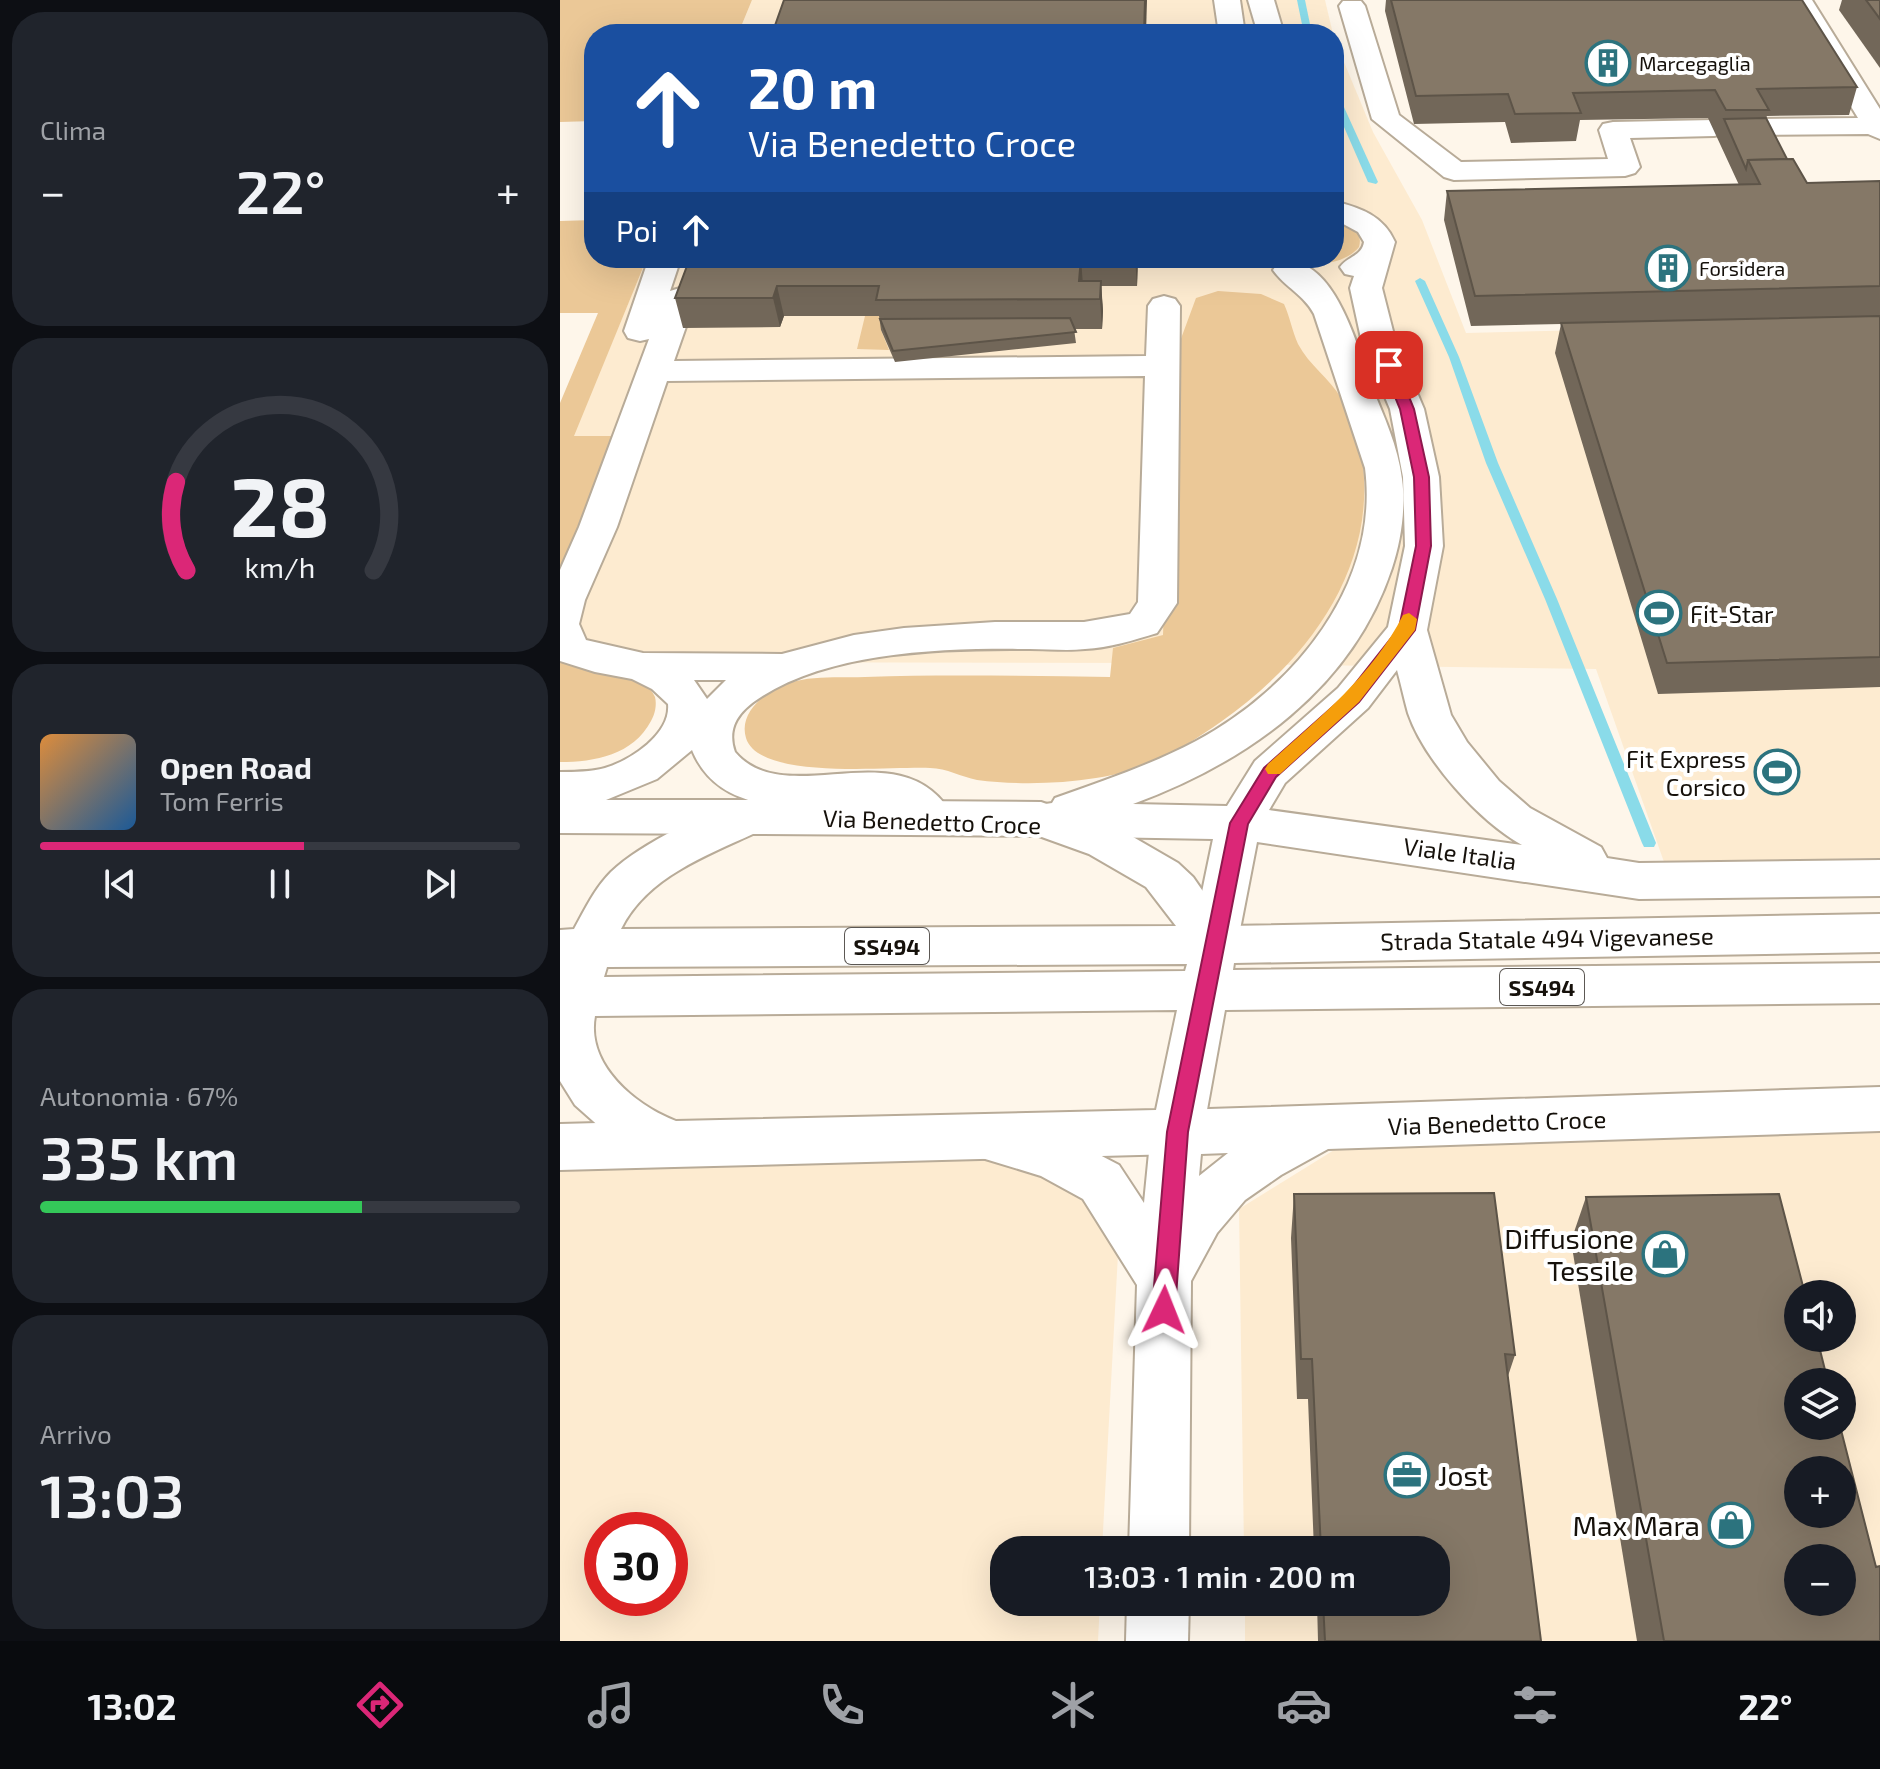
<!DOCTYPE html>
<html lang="it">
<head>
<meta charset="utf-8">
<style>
	body { margin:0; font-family:"Exo 2",sans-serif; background:#20242c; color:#f1f3f6; height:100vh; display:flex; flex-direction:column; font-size:30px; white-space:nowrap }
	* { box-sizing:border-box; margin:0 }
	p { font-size:26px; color:#9ea1a6 }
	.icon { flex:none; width:44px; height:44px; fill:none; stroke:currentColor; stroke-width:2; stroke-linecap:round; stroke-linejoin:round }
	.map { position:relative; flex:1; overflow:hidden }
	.panel { display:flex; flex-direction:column; gap:12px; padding:12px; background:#0d0f14; width:560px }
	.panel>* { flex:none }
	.banner { position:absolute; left:24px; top:24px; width:760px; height:244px; border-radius:32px; box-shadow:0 8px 32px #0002; background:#1a4fa0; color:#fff; overflow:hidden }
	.fabs { position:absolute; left:1224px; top:1280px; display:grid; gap:16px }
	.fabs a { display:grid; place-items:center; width:72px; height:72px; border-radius:50%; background:#171b24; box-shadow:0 8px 32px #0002; font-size:40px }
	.speed { position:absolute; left:24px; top:1512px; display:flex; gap:16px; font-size:40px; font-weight:700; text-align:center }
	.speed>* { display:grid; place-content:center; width:104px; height:104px; border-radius:50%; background:#171b24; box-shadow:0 8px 32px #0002; line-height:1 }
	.speed .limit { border:12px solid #d22; background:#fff; color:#111 }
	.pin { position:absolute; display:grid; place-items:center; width:68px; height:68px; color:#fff; margin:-34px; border-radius:16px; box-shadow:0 4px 12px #0006 }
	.me { position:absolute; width:88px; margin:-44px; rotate:2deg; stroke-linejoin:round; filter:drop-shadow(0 0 6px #0008) }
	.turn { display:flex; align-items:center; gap:28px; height:168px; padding:0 32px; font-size:36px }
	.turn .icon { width:104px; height:104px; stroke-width:2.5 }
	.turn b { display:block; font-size:56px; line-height:68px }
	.then { display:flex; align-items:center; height:76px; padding:0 32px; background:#0003; gap:16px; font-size:30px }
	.big { font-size:60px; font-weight:600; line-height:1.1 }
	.panel .card { flex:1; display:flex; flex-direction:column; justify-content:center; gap:12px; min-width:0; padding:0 28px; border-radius:32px; background:#20242c }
	.panel .dial { align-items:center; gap:0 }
	.dial svg { height:208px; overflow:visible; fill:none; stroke:#363941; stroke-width:7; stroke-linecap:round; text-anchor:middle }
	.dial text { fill:#f1f3f6; stroke:none }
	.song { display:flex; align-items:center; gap:24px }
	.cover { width:96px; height:96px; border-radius:12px; background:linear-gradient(135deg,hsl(30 70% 55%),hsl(210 70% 35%)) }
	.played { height:8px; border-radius:4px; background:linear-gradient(90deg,#db2777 55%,#363941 55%) }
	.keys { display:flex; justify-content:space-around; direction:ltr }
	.heat { display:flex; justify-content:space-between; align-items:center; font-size:44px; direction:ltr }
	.charge { height:12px; border-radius:6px; background:linear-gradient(90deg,#34c759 67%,#363941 0) }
	.trip { position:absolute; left:430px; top:1536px; width:460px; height:80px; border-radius:32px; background:#171b24; box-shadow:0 8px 32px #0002; font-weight:600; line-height:80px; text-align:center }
	.tab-bar { display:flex; height:128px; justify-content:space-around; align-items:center; background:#090b0e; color:#9ea1a6 }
	.tab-bar .icon { width:56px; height:56px }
	.tab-bar .selected { color:#db2777 }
	.tab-bar b { font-size:36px; color:#f1f3f6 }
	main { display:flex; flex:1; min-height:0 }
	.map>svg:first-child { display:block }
	.built { fill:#fdebd0; fill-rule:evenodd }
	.green { fill:#ebc897 }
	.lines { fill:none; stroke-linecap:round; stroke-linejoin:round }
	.stream { fill:#8adbe9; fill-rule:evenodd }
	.minor-casing { stroke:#b8ab98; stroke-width:4 }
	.major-casing { stroke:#b8ab98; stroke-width:4 }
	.minor { fill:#fff; fill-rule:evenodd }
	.major { fill:#fff; fill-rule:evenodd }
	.wall { fill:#726759 }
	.shaded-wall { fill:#5d5448 }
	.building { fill:#857867; stroke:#5d5448; stroke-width:2; fill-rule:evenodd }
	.route { fill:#db2777; stroke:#8e194d; stroke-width:2 }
	.slow { fill:#f59e0b }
	.labels { text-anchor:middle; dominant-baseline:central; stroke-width:8; stroke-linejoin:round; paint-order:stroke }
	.far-poi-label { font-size:20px; fill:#16110b; stroke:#fff; text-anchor:start }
	.shield { fill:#fff; stroke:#5c5854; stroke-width:2 }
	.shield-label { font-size:22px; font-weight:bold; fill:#16110b }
	.poi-label { font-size:24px; fill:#16110b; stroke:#fff; text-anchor:start }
	.street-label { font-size:24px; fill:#16110b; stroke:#fff }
	.near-poi-label { font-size:28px; fill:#16110b; stroke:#fff; text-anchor:end }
</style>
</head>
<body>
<main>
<section class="panel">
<div class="card"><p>Clima</p>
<div class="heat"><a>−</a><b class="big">22°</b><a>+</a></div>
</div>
<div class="card dial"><svg viewBox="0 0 100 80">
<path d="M14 69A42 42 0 1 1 86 69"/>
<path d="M14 69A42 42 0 0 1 10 35" stroke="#db2777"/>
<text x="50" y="56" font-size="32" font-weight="700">28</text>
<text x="50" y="72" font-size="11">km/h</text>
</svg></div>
<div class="card">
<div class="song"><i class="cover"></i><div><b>Open Road</b><p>Tom Ferris</p></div></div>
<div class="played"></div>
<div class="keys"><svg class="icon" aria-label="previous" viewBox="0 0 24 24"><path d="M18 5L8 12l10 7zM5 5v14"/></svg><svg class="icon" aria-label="pause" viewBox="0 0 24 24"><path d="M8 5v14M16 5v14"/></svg><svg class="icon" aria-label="next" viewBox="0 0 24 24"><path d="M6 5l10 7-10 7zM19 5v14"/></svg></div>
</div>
<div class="card"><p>Autonomia · 67%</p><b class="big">335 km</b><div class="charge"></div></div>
<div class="card"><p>Arrivo</p><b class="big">13:03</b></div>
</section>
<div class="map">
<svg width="1320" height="1641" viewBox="0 0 1320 1641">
	<rect width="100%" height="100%" fill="#fef6ea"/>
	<g class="built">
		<polygon points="192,0 765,0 773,34 178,34"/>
		<polygon points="774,38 813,132 862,220 906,333 1320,323 1320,858 1104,862 1036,669 602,663 0,662 0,598 62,436 13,436 87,258 774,258"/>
		<path d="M1320,1125V1641H685V1602H876V1550H684L679,1209L779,1147ZM1238,1294H1282V1338H1238ZM1238,1382H1282V1426H1238ZM1238,1470H1282V1514H1238ZM1238,1558H1282V1602H1238Z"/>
		<path d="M479,1160L540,1194L558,1254L542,1550H444V1602H540L538,1641H0V1164ZM42,1530H110V1598H42Z"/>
	</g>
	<g class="green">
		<polygon points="0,0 192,0 178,34 34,34 34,121 0,122"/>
		<path d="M774,219C787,225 804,229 799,247C783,266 753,266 732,258H774Z"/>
		<polygon points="34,220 34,258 87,258 14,436 63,436 0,598 0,403 38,313 0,313 0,221"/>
		<path d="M658,291L701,294L724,304C730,317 732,331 738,344C749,365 770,379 781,398C791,415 800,439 802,458C818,568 747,661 662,721C622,749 586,771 536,778C498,784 456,785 417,780C401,777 387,768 370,768C331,766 199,781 186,738C178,712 207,690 229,683C253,675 281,678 305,677C387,674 469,676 550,677L553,648L603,635L612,363L636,298Z"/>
		<polygon points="305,316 324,316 321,330 329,350 297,349"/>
		<path d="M0,662C23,662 87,673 95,697C97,705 95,714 91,721C73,755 35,762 0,762Z"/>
	</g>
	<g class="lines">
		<g class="stream">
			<polygon points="737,0 745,0 752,34 744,34"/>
			<polygon points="774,91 778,94 818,182 816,184 808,182 774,104"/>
			<polygon points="860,278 865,281 899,357 938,463 997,599 1096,843 1094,847 1084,847 1082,843 985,599 926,463 889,357 855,281"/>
		</g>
		<g class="minor-casing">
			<g id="minor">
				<polygon points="654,0 680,0 685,34 659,34"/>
				<polygon points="688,0 714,0 724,34 698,34"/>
				<polygon points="1226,0 1252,0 1320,109 1320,139 1308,134 1196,135 1186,133 1182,127 1186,121 1196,119 1298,118"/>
				<polygon points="783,1 801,1 805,6 839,115 901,162 1048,159 1039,130 1043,124 1053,122 1154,120 1164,122 1168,128 1164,134 1154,136 1070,138 1080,167 1075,173 1065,176 894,180 884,177 812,119 779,6"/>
				<path d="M774,201C800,208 823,215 835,242L822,288L836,343L864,409L879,477L883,546L867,630L891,715L907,742L939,781L970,808L1041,847L1047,858L1079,863L1320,860V896L1079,899L697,842L677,945L671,958L654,964L637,958L631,945L653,839L481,836L465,831L459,819L465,807L492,803L495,798C542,781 591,765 636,741C734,688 820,585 805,468L754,314C744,295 725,287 713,270L718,263C774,249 798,350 812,387C824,417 838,446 842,479C846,508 841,541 832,568C792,689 687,762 573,804L667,806L695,761L778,688L828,627L845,546L843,477L830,409L802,343L790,288L794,276L785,274L780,267C788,256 802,256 804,242L798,232L774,219ZM837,670C841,684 844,699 848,713C864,760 919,821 962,845L709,810L725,783L808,708Z"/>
				<path d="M89,258H121L110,291L120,288L131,291L136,298L114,361L586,356L588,306L593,299L604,296L615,299L620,306L617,603L597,633C574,640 549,648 525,649C507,651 488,649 470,649C386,648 273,651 201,697C180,710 166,727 175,752C228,814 343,725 394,818L388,830C356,840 350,821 327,804C262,804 163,826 132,750L97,779L46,800H188L204,805L210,817L204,829L188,834L0,833V772C15,772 31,772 45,768C71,760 111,734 108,704L92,689L72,679L35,672L0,661V570L19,527L89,339L80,341L68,338L64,331ZM585,376L578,602L570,614L524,622H435L344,628L294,635L222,654L83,653L26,640L19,624L25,600L57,527L107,381ZM134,680H166L147,699Z"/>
				<path d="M1320,1087V1131L768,1149L721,1175L685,1200L657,1233L631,1281L629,1550H569L577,1285L523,1199L481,1176L422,1158L414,1142L422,1126L440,1119L511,1140L559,1165L584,1203L591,1132L599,1116L617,1110ZM668,1153L639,1176L641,1154Z"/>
				<polygon points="114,1121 132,1128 140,1144 132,1160 114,1167 0,1170 0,1124"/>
				<polygon points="567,1602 629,1602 628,1641 566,1641"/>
			</g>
		</g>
		<g class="major-casing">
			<path id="major" d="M188,800L481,802L561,830L618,863L633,877L667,926L1320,914V952L674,963L673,970L1320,963V1003L665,1010L643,1132L635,1148L617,1154L114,1167L60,1145L15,1105L0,1081V930L14,929C25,909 35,888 51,872C84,841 145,814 188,800ZM193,834L479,836L529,854L586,887L616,926L61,929C86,878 145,856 193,834ZM627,964L625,971L44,977L47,967ZM617,1010L596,1110L116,1121C75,1105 26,1065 35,1016Z"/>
		</g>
		<use href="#minor" class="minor"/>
		<use href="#major" class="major"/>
	</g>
	<g class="wall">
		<polygon points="826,0 1242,0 1297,87 1289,115 1207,116 1206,118 1227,159 1247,183 1320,181 1320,687 1098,694 995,353 1001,324 911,326 884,220 887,191 1179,185 1148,118 1020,120 1016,141 951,143 945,122 854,124 825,11"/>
		<polygon points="1282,0 1320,0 1320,68 1279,10"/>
		<polygon points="130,258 578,258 577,286 541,286 543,311 542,329 514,329 516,343 335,362 321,330 319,316 224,316 220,327 123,328 115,298"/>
		<polygon points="734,1194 955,1355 948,1376 981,1641 758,1641 757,1602 876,1602 876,1550 754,1550 748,1399 737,1399 731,1238"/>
		<polygon points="1026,1197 1320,1641 1077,1641 1011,1241"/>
	</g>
	<g class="shaded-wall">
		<polygon points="585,0 587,0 586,34 584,34"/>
		<polygon points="521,258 523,286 519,281"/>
		<polygon points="575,258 578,258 577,286"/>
		<polygon points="541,281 543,311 542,329 540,299"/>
		<polygon points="217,286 224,316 220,327 213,298"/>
	</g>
	<g class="building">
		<polygon points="224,0 585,0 584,34 212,34"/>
		<polygon points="831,0 1242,0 1297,87 1197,89 1209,110 1166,110 1155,90 1013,93 1021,113 955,114 948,94 856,96"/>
		<polygon points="1306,0 1320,0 1320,19"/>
		<polygon points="1206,118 1227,159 1188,160 1186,169 1164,119"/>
		<polygon points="1233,159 1247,183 1320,181 1320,286 915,296 887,191 1200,184 1188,160"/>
		<polygon points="130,258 521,258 519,281 541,281 540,299 316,300 319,286 217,286 213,298 115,298"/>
		<polygon points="1320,316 1320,657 1107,663 1001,323"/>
		<polygon points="510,318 516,332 333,351 320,319"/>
		<polygon points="934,1193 955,1355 945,1354 981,1641 765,1641 763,1602 876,1602 876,1550 761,1550 752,1359 741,1359 734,1194"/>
		<path d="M1219,1194L1245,1294H1238V1338H1257L1268,1382H1238V1426H1280L1316,1567L1320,1566V1641H1104L1026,1197ZM1238,1470H1282V1514H1238ZM1238,1558H1282V1602H1238Z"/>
	</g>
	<polygon class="route" points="829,361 836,365 854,409 869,477 871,546 855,630 799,702 716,777 688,824 628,1132 615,1310 612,1317 604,1320 596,1317 592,1310 607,1132 670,823 704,768 787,694 839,628 856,546 854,477 840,409 822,365"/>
	<path class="slow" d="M849,613L857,619L855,630L799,702L720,774H708L705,769L708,764C758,719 813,675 843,615Z"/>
	<defs>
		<g id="building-ring" transform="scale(2.3)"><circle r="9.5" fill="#fff" stroke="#2c737e" stroke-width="1.5"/><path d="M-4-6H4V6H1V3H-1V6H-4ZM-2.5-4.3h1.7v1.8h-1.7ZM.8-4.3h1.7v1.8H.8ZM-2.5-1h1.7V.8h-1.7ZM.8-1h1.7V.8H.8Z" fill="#2c737e"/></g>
		<g id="stadium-ring" transform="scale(2.3)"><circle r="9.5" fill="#fff" stroke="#2c737e" stroke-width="1.5"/><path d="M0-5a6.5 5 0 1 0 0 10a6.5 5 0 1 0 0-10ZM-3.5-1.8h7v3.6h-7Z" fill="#2c737e"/></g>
		<g id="shop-ring" transform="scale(2.3)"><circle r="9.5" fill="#fff" stroke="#2c737e" stroke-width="1.5"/><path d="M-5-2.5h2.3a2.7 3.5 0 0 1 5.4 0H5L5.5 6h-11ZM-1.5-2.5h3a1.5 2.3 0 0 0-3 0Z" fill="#2c737e"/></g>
		<g id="office-ring" transform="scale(2.3)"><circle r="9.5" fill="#fff" stroke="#2c737e" stroke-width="1.5"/><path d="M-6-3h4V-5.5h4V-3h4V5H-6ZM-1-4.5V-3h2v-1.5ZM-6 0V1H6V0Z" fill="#2c737e"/></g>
	</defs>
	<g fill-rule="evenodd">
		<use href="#building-ring" x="1048" y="63"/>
		<use href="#building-ring" x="1108" y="268"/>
		<use href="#stadium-ring" x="1099" y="613"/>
		<use href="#stadium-ring" x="1217" y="772"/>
		<use href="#shop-ring" x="1105" y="1254"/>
		<use href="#office-ring" x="847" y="1475"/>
		<use href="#shop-ring" x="1171" y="1525"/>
	</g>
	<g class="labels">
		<g class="far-poi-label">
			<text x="1079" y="63">Marcegaglia</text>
			<text x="1139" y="268">Forsidera</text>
		</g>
		<g class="shield">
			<rect x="285" y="928" width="84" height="36" rx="6"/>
			<rect x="940" y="969" width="84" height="36" rx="6"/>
		</g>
		<g class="shield-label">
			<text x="327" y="946">SS494</text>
			<text x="982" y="987">SS494</text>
		</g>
		<g class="poi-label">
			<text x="1130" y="613">Fit-Star</text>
			<text x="1186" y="758" text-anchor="end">Fit Express<tspan x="1186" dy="28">Corsico</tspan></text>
		</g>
		<g class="street-label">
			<text transform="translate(372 821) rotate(2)">Via Benedetto Croce</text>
			<text transform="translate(900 853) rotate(8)">Viale Italia</text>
			<text transform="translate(987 938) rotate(-1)">Strada Statale 494 Vigevanese</text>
			<text transform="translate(937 1122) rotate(-2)">Via Benedetto Croce</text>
		</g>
		<g class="near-poi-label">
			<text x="1074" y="1238">Diffusione<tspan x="1074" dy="32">Tessile</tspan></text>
			<text x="878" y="1475" text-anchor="start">Jost</text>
			<text x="1140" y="1525">Max Mara</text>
		</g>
	</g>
</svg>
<div class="fabs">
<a><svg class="icon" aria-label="sound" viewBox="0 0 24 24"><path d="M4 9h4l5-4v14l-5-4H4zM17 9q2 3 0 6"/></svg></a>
<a><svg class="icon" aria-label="layers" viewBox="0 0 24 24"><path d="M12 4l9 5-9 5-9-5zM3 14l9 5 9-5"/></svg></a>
<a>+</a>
<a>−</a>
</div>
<div class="speed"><div class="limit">30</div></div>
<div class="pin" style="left:829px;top:365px;background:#d93025"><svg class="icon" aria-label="arrive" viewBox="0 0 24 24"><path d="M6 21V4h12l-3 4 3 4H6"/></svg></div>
<svg class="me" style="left:604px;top:1310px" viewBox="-20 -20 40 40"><path d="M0-17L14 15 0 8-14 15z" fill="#db2777" stroke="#fff" stroke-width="4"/></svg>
<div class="trip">13:03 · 1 min · 200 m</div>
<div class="banner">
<div class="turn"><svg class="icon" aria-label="ahead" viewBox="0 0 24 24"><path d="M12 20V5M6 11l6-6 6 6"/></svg><div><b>20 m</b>Via Benedetto Croce</div></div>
<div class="then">Poi<svg class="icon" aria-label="ahead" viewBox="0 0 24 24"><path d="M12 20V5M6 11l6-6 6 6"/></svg></div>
</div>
</div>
</main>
<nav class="tab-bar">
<b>13:02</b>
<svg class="icon selected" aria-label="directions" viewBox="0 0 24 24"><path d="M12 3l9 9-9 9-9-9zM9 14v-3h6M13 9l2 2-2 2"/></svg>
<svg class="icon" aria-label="music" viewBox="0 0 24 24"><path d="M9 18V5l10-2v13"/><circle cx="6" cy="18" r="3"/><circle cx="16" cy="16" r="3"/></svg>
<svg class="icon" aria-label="phone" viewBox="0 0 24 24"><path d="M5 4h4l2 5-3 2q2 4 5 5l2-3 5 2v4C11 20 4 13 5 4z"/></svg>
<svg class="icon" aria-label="climate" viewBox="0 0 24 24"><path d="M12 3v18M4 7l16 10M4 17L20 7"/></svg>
<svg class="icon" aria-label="car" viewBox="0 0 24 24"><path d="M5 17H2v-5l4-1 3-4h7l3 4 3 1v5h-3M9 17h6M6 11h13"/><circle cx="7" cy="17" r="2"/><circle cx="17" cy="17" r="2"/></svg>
<svg class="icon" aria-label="filters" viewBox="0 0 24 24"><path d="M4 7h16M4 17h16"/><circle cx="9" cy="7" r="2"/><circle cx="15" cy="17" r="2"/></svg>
<b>22°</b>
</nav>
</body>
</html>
